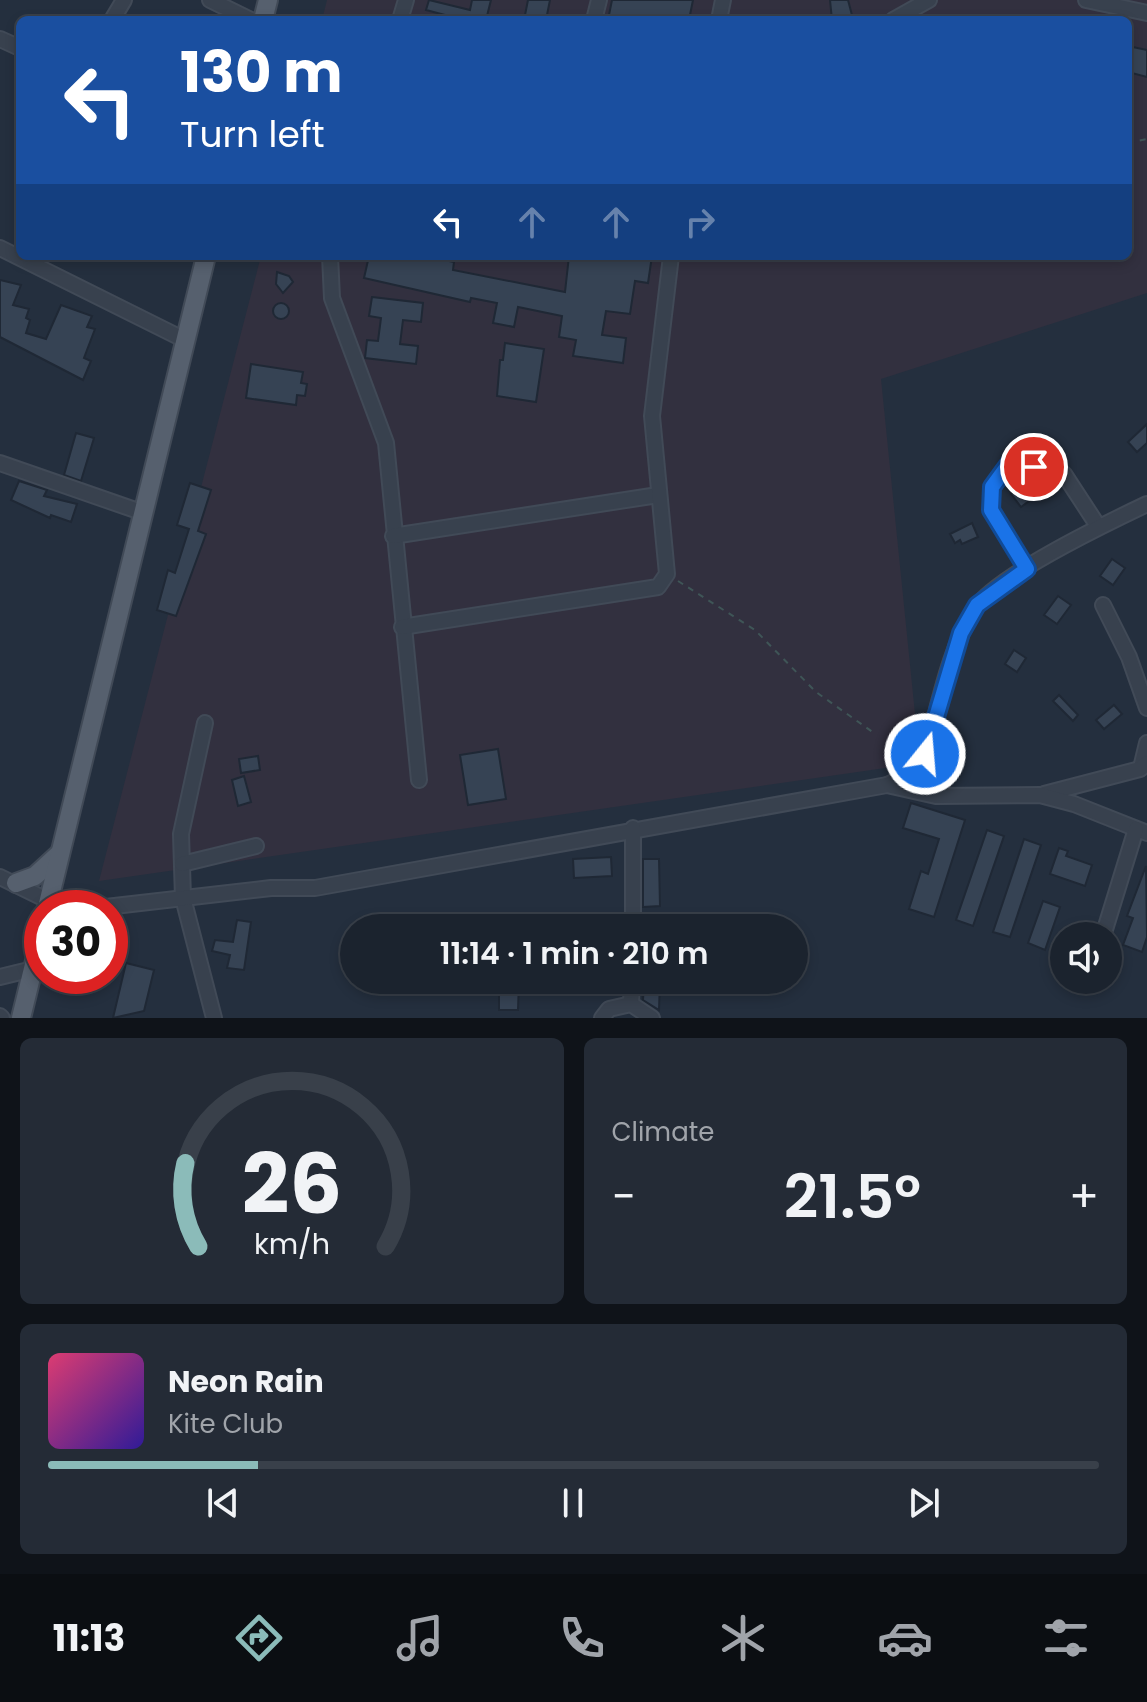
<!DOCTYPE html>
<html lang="en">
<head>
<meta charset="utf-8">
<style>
	body { margin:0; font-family:Poppins,sans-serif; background:#242b36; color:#f1f3f6; height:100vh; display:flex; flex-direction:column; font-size:30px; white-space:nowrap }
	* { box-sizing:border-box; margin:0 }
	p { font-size:26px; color:#a0a4aa }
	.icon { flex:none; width:44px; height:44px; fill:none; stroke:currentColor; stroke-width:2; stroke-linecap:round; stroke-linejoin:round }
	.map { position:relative; height:1018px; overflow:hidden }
	.details { display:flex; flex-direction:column; gap:20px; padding:20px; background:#0f1319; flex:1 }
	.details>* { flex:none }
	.hud { position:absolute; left:16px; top:16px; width:1116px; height:244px; border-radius:12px; box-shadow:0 4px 12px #0003,0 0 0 2px #39404a; background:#1a4fa0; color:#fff; overflow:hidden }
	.tools { position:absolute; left:1050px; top:922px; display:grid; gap:16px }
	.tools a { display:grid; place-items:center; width:72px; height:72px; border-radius:50%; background:#1b232e; box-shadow:0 4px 12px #0003,0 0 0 2px #39404a; font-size:40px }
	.speed { position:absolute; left:24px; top:890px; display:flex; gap:16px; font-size:40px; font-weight:700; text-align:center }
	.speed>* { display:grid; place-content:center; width:104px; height:104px; border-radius:50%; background:#1b232e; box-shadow:0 4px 12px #0003,0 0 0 2px #39404a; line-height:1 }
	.speed .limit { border:12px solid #d22; background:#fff; color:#111 }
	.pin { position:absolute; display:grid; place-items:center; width:68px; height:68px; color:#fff; margin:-34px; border:4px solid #fff; border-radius:50%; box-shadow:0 2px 8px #0007 }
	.me { position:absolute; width:88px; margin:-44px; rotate:17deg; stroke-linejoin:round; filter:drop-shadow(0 0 6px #0008) }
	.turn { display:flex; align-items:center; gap:28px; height:168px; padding:0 32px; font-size:36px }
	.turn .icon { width:104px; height:104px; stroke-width:2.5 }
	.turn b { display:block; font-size:56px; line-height:68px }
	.lanes { display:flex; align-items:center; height:76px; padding:0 32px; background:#0003; justify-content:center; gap:40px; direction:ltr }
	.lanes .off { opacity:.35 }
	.big { font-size:60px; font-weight:600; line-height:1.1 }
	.details .widget { flex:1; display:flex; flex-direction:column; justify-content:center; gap:12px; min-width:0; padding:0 28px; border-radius:12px; background:#242b36 }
	.details .dial { align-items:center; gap:0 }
	.dial svg { height:208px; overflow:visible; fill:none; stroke:#39404a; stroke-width:7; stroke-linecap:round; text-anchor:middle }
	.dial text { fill:#f1f3f6; stroke:none }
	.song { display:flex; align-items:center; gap:24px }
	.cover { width:96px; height:96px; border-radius:12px; background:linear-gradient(135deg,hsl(340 70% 55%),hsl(250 70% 35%)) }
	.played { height:8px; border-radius:4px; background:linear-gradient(90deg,#8bbbb9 20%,#39404a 20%) }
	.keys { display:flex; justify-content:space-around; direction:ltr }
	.heat { display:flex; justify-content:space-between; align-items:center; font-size:44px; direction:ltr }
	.details .tiles { flex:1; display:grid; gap:20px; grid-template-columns:1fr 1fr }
	.widget:last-child { grid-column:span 2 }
	.trip { position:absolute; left:340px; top:914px; width:468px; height:80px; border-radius:40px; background:#1b232e; box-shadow:0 4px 12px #0003,0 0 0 2px #39404a; font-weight:600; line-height:80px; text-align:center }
	.tab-bar { display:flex; height:128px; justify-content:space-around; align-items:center; background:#0b0e12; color:#a0a4aa }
	.tab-bar .icon { width:56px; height:56px }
	.tab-bar .on { color:#8bbbb9 }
	.tab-bar b { font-size:36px; color:#f1f3f6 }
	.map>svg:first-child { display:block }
	.medical { fill:#32303f }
	.building { fill:#364354; stroke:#1f2835; stroke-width:2 }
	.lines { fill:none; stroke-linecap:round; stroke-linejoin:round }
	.minor-casing { stroke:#414a57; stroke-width:18 }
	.major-casing { stroke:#414a57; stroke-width:22 }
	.path { stroke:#3f5557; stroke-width:2; stroke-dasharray:6 6; stroke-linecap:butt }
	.minor { stroke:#38414e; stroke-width:14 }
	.major { stroke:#56606e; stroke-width:18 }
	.route-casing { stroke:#114b97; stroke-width:20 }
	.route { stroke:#1a73e8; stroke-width:14 }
</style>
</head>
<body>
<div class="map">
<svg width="1147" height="1018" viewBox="0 0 1147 1018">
	<rect width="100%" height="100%" fill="#242f3e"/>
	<polygon class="medical" points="327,0 1147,0 1147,293 881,379 920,763 99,881 261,256 1128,256 1128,20 322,20"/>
	<g class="building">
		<polygon points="429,0 470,10 472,0 491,0 486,20 464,20 426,10"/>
		<polygon points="528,0 550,0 546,20 524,20"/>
		<polygon points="612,0 693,0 689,20 608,20"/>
		<polygon points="830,0 848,0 853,19 832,20"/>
		<polygon points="1128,46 1147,50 1147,77 1128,72"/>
		<polygon points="369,256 425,256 454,262 453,270 565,292 569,256 652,256 648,283 635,281 630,314 606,311 602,335 626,338 623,363 573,356 576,340 559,337 562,316 518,307 514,327 493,323 497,303 471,298 470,302 364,278"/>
		<polygon points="277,272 289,276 293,282 283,293 276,284"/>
		<polygon points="0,280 21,285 13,305 29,309 26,318 30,320 26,333 46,339 61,305 92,316 87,327 95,329 84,358 91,361 83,380 0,337"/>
		<polygon points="372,297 423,303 421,322 403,320 400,344 418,346 416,364 365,358 367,340 378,341 381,318 369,316"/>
		<circle cx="281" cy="311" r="8"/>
		<polygon points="505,343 544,349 536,402 497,396 500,360 503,360"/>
		<polygon points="251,364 303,372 301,383 307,384 305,396 297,395 296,405 246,398"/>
		<polygon points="1147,424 1147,443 1137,452 1128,442"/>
		<polygon points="76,433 94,438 81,481 64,475"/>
		<polygon points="19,481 47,490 44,496 77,504 71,522 51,515 50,518 11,500"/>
		<polygon points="1027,481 1037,495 1021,507 1011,494"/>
		<polygon points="190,483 211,490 198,531 206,534 176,616 157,610 168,570 175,573 189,529 177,525"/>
		<polygon points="972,523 978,537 962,544 960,540 955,543 950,534"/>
		<polygon points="1112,559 1125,568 1113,585 1100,576"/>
		<polygon points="1058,596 1071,605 1057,624 1044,615"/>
		<polygon points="1014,650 1026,658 1017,672 1005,664"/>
		<polygon points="1059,695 1078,715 1073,721 1053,701"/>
		<polygon points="1114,705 1122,714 1104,729 1096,720"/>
		<polygon points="918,738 909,763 894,765 892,740"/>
		<polygon points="498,749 506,799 468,805 460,755"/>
		<polygon points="258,756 260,770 241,773 239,759"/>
		<polygon points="244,776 251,802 238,806 232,780"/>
		<polygon points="911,803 965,820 934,917 909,909 921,871 928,874 939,839 903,828"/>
		<polygon points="987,830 1004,836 973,926 956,920"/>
		<polygon points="1024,839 1041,845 1010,937 993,932"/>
		<polygon points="1059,848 1068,851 1066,856 1092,865 1085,886 1050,874"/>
		<polygon points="611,857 612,876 574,878 573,859"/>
		<polygon points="643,859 659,859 660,906 643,907"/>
		<polygon points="1146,866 1147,937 1142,952 1123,945 1133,918 1127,916"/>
		<polygon points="1043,901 1060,907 1045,950 1028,943"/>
		<polygon points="237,920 251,922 244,970 227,968 230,955 212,951 215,940 233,942"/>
		<polygon points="126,963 154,970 144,1011 113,1018"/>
		<polygon points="499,980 519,980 518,1010 499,1010"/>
		<polygon points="644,980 660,980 659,1010 643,1000"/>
	</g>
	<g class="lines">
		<g class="minor-casing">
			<g id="minor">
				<polyline points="210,0 251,20"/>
				<polyline points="1086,0 1147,13"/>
				<polyline points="112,20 124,0"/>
				<polyline points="400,20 406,0"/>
				<polyline points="594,20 599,0"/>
				<polyline points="719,20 723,0"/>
				<polyline points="893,20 929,0"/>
				<polyline points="0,39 20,48"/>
				<polyline points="0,248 185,340"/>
				<polyline points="330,256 332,298 386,443 419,780"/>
				<polyline points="0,463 144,513"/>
				<polyline points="393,536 658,495"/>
				<polyline points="1027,569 991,510 992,487 1011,461 1064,474 1098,526"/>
				<polyline points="1103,605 1129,657 1147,708"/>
				<polyline points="402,627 658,587 667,574 652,416 671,256"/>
				<polyline points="205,723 181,834 183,898 214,1018"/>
				<polyline points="1141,768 1147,743"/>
				<path d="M887,785L916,771L925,754C939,707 948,650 975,609C996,576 1109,522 1147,504"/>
				<polyline points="1044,794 1140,769 1147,763"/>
				<polyline points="182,864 256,846"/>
				<polyline points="0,877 49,901"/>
				<polyline points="97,908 271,888 315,888 887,785 936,796 1040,795 1074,804 1147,833"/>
				<polyline points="633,928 633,828"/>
				<polyline points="1103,936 1136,829"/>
				<polyline points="0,977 33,969"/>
				<polyline points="631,1004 632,980"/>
				<polyline points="0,1016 2,1018"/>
				<polyline points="602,1018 609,1009 631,1004 652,1018"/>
			</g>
		</g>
		<g class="major-casing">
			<g id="major">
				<polyline points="263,20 268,0"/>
				<polyline points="16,883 35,876 60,853"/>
				<polyline points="47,908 206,256"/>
				<polyline points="21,1018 42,932"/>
			</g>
		</g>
		<g class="path">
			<polyline points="1128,143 1147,139"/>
			<polyline points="678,581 755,630 816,692 874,733"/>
		</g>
		<use href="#minor" class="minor"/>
		<use href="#major" class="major"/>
	</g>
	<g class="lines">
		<g class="route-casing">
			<polyline id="route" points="925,754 961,633 977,605 1027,569 991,510 992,487 1011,461 1034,467"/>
		</g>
		<use href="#route" class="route"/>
	</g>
</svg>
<div class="tools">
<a><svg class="icon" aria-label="sound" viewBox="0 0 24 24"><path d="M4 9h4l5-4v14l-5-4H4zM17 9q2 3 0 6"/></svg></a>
</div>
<div class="speed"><div class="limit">30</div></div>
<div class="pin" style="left:1034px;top:467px;background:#d93025"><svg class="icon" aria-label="arrive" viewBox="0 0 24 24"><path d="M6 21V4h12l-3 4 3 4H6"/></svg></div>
<svg class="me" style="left:925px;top:754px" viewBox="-20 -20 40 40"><circle r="17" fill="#1a73e8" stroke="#fff" stroke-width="3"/><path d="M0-11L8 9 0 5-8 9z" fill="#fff"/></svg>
<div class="trip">11:14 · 1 min · 210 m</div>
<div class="hud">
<div class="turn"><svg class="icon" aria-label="left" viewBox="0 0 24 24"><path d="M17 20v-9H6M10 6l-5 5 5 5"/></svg><div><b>130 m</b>Turn left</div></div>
<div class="lanes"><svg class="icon" aria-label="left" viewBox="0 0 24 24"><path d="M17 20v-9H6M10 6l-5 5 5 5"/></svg><svg class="icon off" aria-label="ahead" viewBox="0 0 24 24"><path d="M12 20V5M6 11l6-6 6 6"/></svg><svg class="icon off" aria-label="ahead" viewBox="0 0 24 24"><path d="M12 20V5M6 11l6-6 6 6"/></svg><svg class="icon off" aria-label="right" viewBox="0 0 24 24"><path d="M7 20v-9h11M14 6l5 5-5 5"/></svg></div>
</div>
</div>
<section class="details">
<div class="tiles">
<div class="widget dial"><svg viewBox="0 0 100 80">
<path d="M14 69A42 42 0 1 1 86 69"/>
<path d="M14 69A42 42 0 0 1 9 37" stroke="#8bbbb9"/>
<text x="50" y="56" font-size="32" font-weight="700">26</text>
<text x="50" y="72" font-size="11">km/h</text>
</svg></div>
<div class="widget"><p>Climate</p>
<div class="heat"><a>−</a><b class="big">21.5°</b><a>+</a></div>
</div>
<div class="widget">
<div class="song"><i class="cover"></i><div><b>Neon Rain</b><p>Kite Club</p></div></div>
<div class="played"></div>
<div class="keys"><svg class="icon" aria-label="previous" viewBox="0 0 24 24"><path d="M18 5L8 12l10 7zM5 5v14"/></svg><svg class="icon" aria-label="pause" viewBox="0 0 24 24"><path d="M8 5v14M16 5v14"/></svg><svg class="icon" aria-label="next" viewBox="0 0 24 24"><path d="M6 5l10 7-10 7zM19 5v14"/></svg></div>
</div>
</div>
</section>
<nav class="tab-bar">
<b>11:13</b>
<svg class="icon on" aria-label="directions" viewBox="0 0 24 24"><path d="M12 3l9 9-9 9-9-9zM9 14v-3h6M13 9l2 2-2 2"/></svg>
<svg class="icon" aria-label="music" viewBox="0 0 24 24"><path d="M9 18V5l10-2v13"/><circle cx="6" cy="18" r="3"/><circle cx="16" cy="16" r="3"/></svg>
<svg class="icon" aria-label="phone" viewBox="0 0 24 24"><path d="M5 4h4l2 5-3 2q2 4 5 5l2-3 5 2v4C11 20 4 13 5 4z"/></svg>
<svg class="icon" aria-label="climate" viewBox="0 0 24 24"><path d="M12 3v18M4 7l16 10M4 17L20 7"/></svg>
<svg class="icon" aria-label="car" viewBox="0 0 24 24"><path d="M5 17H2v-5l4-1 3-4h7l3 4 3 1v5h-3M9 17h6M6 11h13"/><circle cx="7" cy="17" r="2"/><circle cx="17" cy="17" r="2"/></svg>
<svg class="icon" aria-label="filters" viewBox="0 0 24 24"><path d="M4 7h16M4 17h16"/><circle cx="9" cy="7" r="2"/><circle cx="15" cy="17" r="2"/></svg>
</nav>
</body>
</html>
